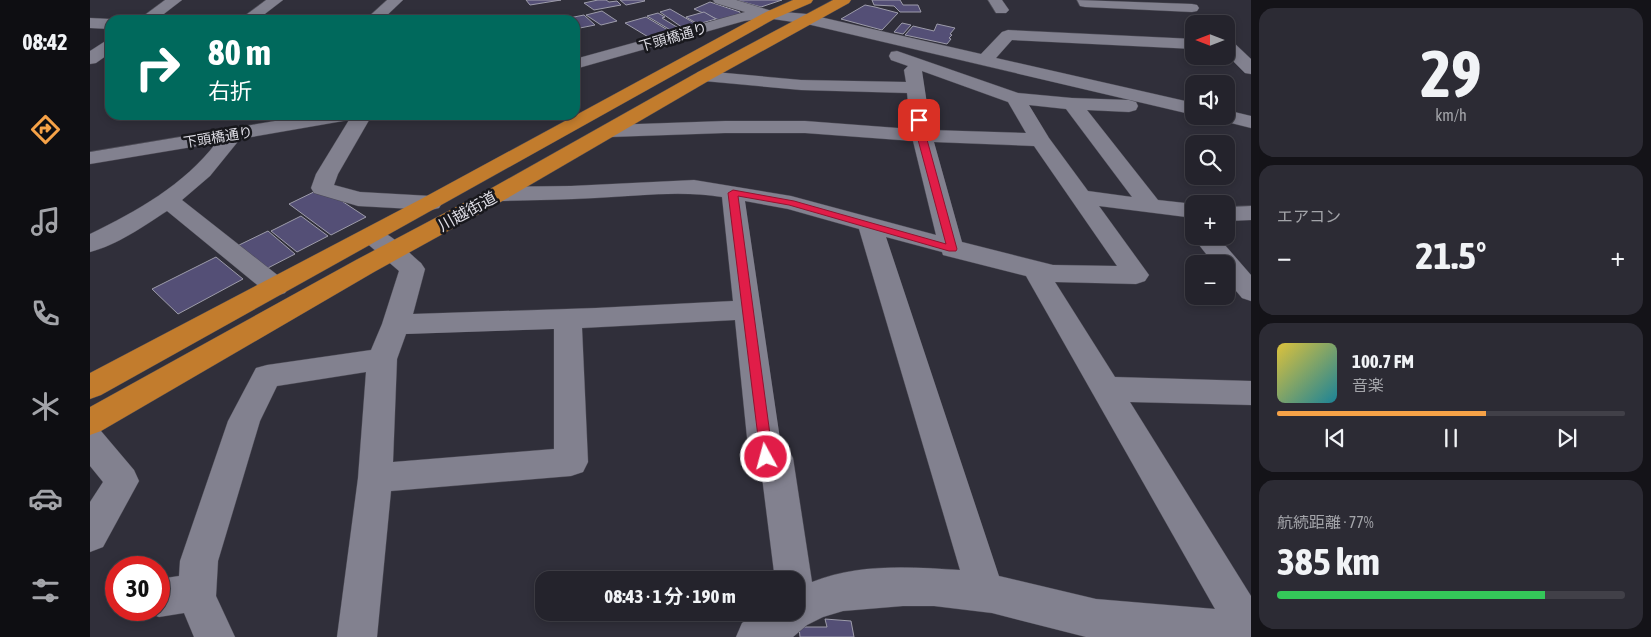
<!DOCTYPE html>
<html lang="ja">
<head>
<meta charset="utf-8">
<style>
	body { margin:0; font-family:"Asap Condensed","Noto Sans JP",sans-serif; background:#2c2b34; color:#f1f3f6; height:100vh; display:flex; flex-direction:column; font-size:19px; white-space:nowrap }
	* { box-sizing:border-box; margin:0 }
	p { font-size:16px; color:#a3a4a9 }
	.icon { flex:none; width:28px; height:28px; fill:none; stroke:currentColor; stroke-width:2; stroke-linecap:round; stroke-linejoin:round }
	.map { position:relative; flex:1; overflow:hidden }
	.sheet { display:flex; flex-direction:column; gap:8px; padding:8px; background:#141318; width:400px }
	.sheet>* { flex:none }
	.banner { position:absolute; left:15px; top:15px; width:475px; height:105px; border-radius:15px; box-shadow:0 2px 8px #0003,0 0 0 1px #414048; background:#00695c; color:#fff; overflow:hidden }
	.needle { width:32px; rotate:270deg }
	.buttons { position:absolute; left:1095px; top:15px; display:grid; gap:10px }
	.buttons a { display:grid; place-items:center; width:50px; height:50px; border-radius:10px; background:#24232c; box-shadow:0 2px 8px #0003,0 0 0 1px #414048; font-size:25px }
	.speed { position:absolute; left:15px; top:556px; display:flex; gap:10px; font-size:25px; font-weight:700; text-align:center }
	.speed>* { display:grid; place-content:center; width:65px; height:65px; border-radius:50%; background:#24232c; box-shadow:0 2px 8px #0003,0 0 0 1px #414048; line-height:1 }
	.speed .limit { border:8px solid #d22; background:#fff; color:#111 }
	.pin { position:absolute; display:grid; place-items:center; width:42px; height:42px; color:#fff; margin:-21px; border-radius:10px; box-shadow:0 2px 8px #0006 }
	.me { position:absolute; width:55px; margin:-28px; rotate:353deg; stroke-linejoin:round; filter:drop-shadow(0 0 4px #0008) }
	.turn { display:flex; align-items:center; gap:18px; height:105px; padding:0 20px; font-size:22px }
	.turn .icon { width:65px; height:65px; stroke-width:2.5 }
	.turn b { display:block; font-size:35px; line-height:42px }
	.big { font-size:38px; font-weight:700; line-height:1.1 }
	.sheet .widget { flex:1; display:flex; flex-direction:column; justify-content:center; gap:8px; min-width:0; padding:0 18px; border-radius:15px; background:#2c2b34 }
	.sheet .dial { align-items:center; gap:0 }
	.dial b { font-size:65px; line-height:1 }
	.song { display:flex; align-items:center; gap:15px }
	.cover { width:60px; height:60px; border-radius:8px; background:linear-gradient(135deg,hsl(50 70% 55%),hsl(190 70% 35%)) }
	.played { height:5px; border-radius:2px; background:linear-gradient(90deg,#f6a247 60%,#414048 60%) }
	.keys { display:flex; justify-content:space-around; direction:ltr }
	.heat { display:flex; justify-content:space-between; align-items:center; font-size:28px; direction:ltr }
	.charge { height:8px; border-radius:4px; background:linear-gradient(90deg,#34c759 77%,#414048 0) }
	.trip { position:absolute; left:445px; top:571px; width:270px; height:50px; border-radius:15px; background:#24232c; box-shadow:0 2px 8px #0003,0 0 0 1px #414048; font-weight:700; line-height:50px; text-align:center }
	main { display:flex; flex:1; min-height:0 }
	.dock { display:flex; flex-direction:column; width:90px; justify-content:space-around; align-items:center; background:#0e0e12; color:#a3a4a9 }
	.dock .icon { width:35px; height:35px }
	.dock .current { color:#f6a247 }
	.dock b { font-size:22px; color:#f1f3f6 }
	.map>svg:first-child { display:block }
	.building { fill:#544f76; stroke:#9d9caa }
	.lines { fill:none; stroke-linecap:round; stroke-linejoin:round }
	.minor-casing { stroke:#4b4a54; stroke-width:1 }
	.highway-casing { stroke:#4b4a54; stroke-width:1 }
	.minor { fill:#82818f; fill-rule:evenodd }
	.highway { fill:#c27c2d; fill-rule:evenodd }
	.route { fill:#e11d48; stroke:#92132f }
	.labels { text-anchor:middle; dominant-baseline:central; stroke-width:5; stroke-linejoin:round; paint-order:stroke }
	.far-street-label { font-size:14px; fill:#dedde5; stroke:#18181d }
	.street-label { font-size:16px; fill:#dedde5; stroke:#18181d }
</style>
</head>
<body>
<main>
<nav class="dock">
<b>08:42</b>
<svg class="icon current" aria-label="directions" viewBox="0 0 24 24"><path d="M12 3l9 9-9 9-9-9zM9 14v-3h6M13 9l2 2-2 2"/></svg>
<svg class="icon" aria-label="music" viewBox="0 0 24 24"><path d="M9 18V5l10-2v13"/><circle cx="6" cy="18" r="3"/><circle cx="16" cy="16" r="3"/></svg>
<svg class="icon" aria-label="phone" viewBox="0 0 24 24"><path d="M5 4h4l2 5-3 2q2 4 5 5l2-3 5 2v4C11 20 4 13 5 4z"/></svg>
<svg class="icon" aria-label="climate" viewBox="0 0 24 24"><path d="M12 3v18M4 7l16 10M4 17L20 7"/></svg>
<svg class="icon" aria-label="car" viewBox="0 0 24 24"><path d="M5 17H2v-5l4-1 3-4h7l3 4 3 1v5h-3M9 17h6M6 11h13"/><circle cx="7" cy="17" r="2"/><circle cx="17" cy="17" r="2"/></svg>
<svg class="icon" aria-label="filters" viewBox="0 0 24 24"><path d="M4 7h16M4 17h16"/><circle cx="9" cy="7" r="2"/><circle cx="15" cy="17" r="2"/></svg>
</nav>
<div class="map">
<svg width="1161" height="637" viewBox="0 0 1161 637">
	<rect width="100%" height="100%" fill="#302f3a"/>
	<g class="building">
		<polygon points="436,0 471,0 440,5"/>
		<polygon points="508,0 516,0 519,2 527,1 531,5 504,10 494,3"/>
		<polygon points="530,0 554,0 555,1 536,5"/>
		<polygon points="646,0 692,0 671,7"/>
		<polygon points="782,0 810,0 813,5 828,5 831,12 810,12 804,6 784,5"/>
		<polygon points="620,2 650,12 650,14 629,20 604,9"/>
		<polygon points="775,5 785,7 808,13 792,30 751,19"/>
		<polygon points="580,9 606,24 593,28 570,12"/>
		<polygon points="512,11 527,21 511,25 496,15"/>
		<polygon points="614,12 626,19 608,24 596,17"/>
		<polygon points="568,13 575,17 572,18 590,29 582,31 557,16"/>
		<polygon points="494,15 505,25 490,28 485,24 485,20 479,18"/>
		<polygon points="556,17 581,32 560,38 535,23"/>
		<polygon points="812,23 821,25 813,34 804,32"/>
		<polygon points="847,24 865,28 860,34 862,35 859,38 861,39 857,44 815,35 823,26 844,31"/>
		<polygon points="232,188 276,217 241,235 199,204"/>
		<polygon points="211,216 238,236 207,252 181,231"/>
		<polygon points="178,231 205,254 174,270 147,246"/>
		<polygon points="126,257 153,279 88,314 62,289"/>
		<polygon points="735,619 761,621 764,637 710,637 709,627 737,627"/>
	</g>
	<g class="lines">
		<g class="minor-casing">
			<g id="minor">
				<polygon points="75,0 92,0 66,20 48,20"/>
				<polygon points="176,0 193,0 167,20 149,20"/>
				<polygon points="297,0 313,0 292,20 275,20"/>
				<polygon points="623,0 646,0 682,11 717,14 891,54 912,32 918,30 1104,39 1104,49 922,40 906,58 1104,103 1104,115 717,24 676,18 654,21 485,69 485,59 655,12 625,3"/>
				<polygon points="898,0 912,0 919,10 916,13 906,13"/>
				<polygon points="987,0 1102,4 1107,5 1109,8 1107,11 1102,12 995,7 990,6"/>
				<polygon points="0,18 20,19 23,20 20,20 20,29 0,28"/>
				<polygon points="1136,39 1142,41 1161,59 1161,74 1155,73 1136,54"/>
				<polygon points="20,40 20,53 6,63 0,64 0,51 14,42"/>
				<path d="M807,51L928,93L982,98L1039,100L1046,102L1048,106L1046,110L1039,112L997,110L1068,200L1104,204V218L1009,206L1059,275L1055,281L1046,284L965,282L1025,377L1161,381V405L1040,402L1161,596V637H996L902,613L844,606H813L753,611L733,617L717,625L703,637H646L652,623L670,612H706V580H685L671,469L664,467L659,457L645,320L492,328L498,462L493,472L481,476L301,491L287,637H247L268,478L276,372L187,386L170,421L128,561L126,596L145,637H104L94,613L69,617L55,612V610H69V579L89,576L90,561L138,421L166,368L177,365L281,350L292,324L309,271L273,240L270,235L273,230C295,224 315,250 331,263L335,269L323,314L506,308L643,301L632,197C590,190 547,196 505,198C473,200 440,200 408,201L400,199L397,194L400,189L408,187L481,186L604,180L701,196L846,235L823,141L715,133H635L520,137L513,135L510,131L513,127L520,125L635,121H715L821,129L817,93L711,90L614,81L608,80L605,76L608,72L614,71L711,80L816,82L814,70L818,66L801,60L799,56L801,52ZM832,71L918,102L936,133L841,130ZM939,105L976,109L1042,197L998,191L959,138ZM844,142L944,146L1027,266L963,265L872,242ZM655,201L698,209L769,229L870,570C822,567 768,563 722,582L703,458L698,448L691,446ZM796,237L852,252L853,255L936,276L1125,609L1006,599L909,576ZM464,329V449L303,462L307,359L316,334Z"/>
				<polygon points="1136,110 1161,116 1161,128 1129,120 1127,116 1136,116"/>
				<path d="M221,115H282L248,174L244,185L270,192L341,196L349,198L352,203L349,208L341,210L268,206L224,193L221,188L226,174L259,120L150,139L120,176L92,200L195,281L199,287L195,293L186,296L177,293L77,211C54,226 27,245 0,252V234C47,211 94,185 126,143L0,164V152Z"/>
				<polygon points="1161,206 1161,220 1136,221 1136,207"/>
				<polygon points="1104,233 1104,236 1127,236 1161,275 1161,301 1152,298 1136,279 1136,264 1124,264 1102,236"/>
				<polygon points="0,427 11,431 44,470 49,481 13,547 0,552 0,502 13,482 0,466"/>
			</g>
		</g>
		<g class="highway-casing">
			<g id="highway">
				<polygon points="703,0 723,0 721,3 686,18 11,395 0,399 0,373 333,198 676,12"/>
				<polygon points="743,0 761,0 759,3 620,80 416,199 284,272 11,431 0,435 0,407 266,260 400,189 608,72"/>
			</g>
		</g>
		<use href="#minor" class="minor"/>
		<use href="#highway" class="highway"/>
	</g>
	<polygon class="route" points="829,117 833,120 836,136 867,249 866,251 859,251 699,205 648,196 683,457 681,461 676,463 671,461 638,193 643,190 704,201 856,244 827,136 825,120"/>
	<g class="labels">
		<g class="far-street-label">
			<text transform="translate(583 37) rotate(-16)">下頭橋通り</text>
			<text transform="translate(128 137) rotate(-9)">下頭橋通り</text>
		</g>
		<g class="street-label">
			<text transform="translate(377 211) rotate(-29)">川越街道</text>
		</g>
	</g>
</svg>
<div class="buttons">
<a><svg class="needle" viewBox="-14 -14 28 28"><path d="M0-13l5 13h-10z" fill="#e53935"/><path d="M0 13l5-13h-10z" fill="#a3a4a9"/></svg></a>
<a><svg class="icon" aria-label="sound" viewBox="0 0 24 24"><path d="M4 9h4l5-4v14l-5-4H4zM17 9q2 3 0 6"/></svg></a>
<a><svg class="icon" aria-label="search" viewBox="0 0 24 24"><circle cx="10" cy="10" r="6"/><path d="M15 15l6 6"/></svg></a>
<a>+</a>
<a>−</a>
</div>
<div class="speed"><div class="limit">30</div></div>
<div class="pin" style="left:829px;top:120px;background:#d93025"><svg class="icon" aria-label="arrive" viewBox="0 0 24 24"><path d="M6 21V4h12l-3 4 3 4H6"/></svg></div>
<svg class="me" style="left:676px;top:457px" viewBox="-20 -20 40 40"><circle r="17" fill="#e11d48" stroke="#fff" stroke-width="3"/><path d="M0-11L8 9 0 5-8 9z" fill="#fff"/></svg>
<div class="trip">08:43 · 1 分 · 190 m</div>
<div class="banner">
<div class="turn"><svg class="icon" aria-label="right" viewBox="0 0 24 24"><path d="M7 20v-9h11M14 6l5 5-5 5"/></svg><div><b>80 m</b>右折</div></div>
</div>
</div>
<section class="sheet">
<div class="widget dial"><b>29</b><p>km/h</p></div>
<div class="widget"><p>エアコン</p>
<div class="heat"><a>−</a><b class="big">21.5°</b><a>+</a></div>
</div>
<div class="widget">
<div class="song"><i class="cover"></i><div><b>100.7 FM</b><p>音楽</p></div></div>
<div class="played"></div>
<div class="keys"><svg class="icon" aria-label="previous" viewBox="0 0 24 24"><path d="M18 5L8 12l10 7zM5 5v14"/></svg><svg class="icon" aria-label="pause" viewBox="0 0 24 24"><path d="M8 5v14M16 5v14"/></svg><svg class="icon" aria-label="next" viewBox="0 0 24 24"><path d="M6 5l10 7-10 7zM19 5v14"/></svg></div>
</div>
<div class="widget"><p>航続距離 · 77%</p><b class="big">385 km</b><div class="charge"></div></div>
</section>
</main>
</body>
</html>
